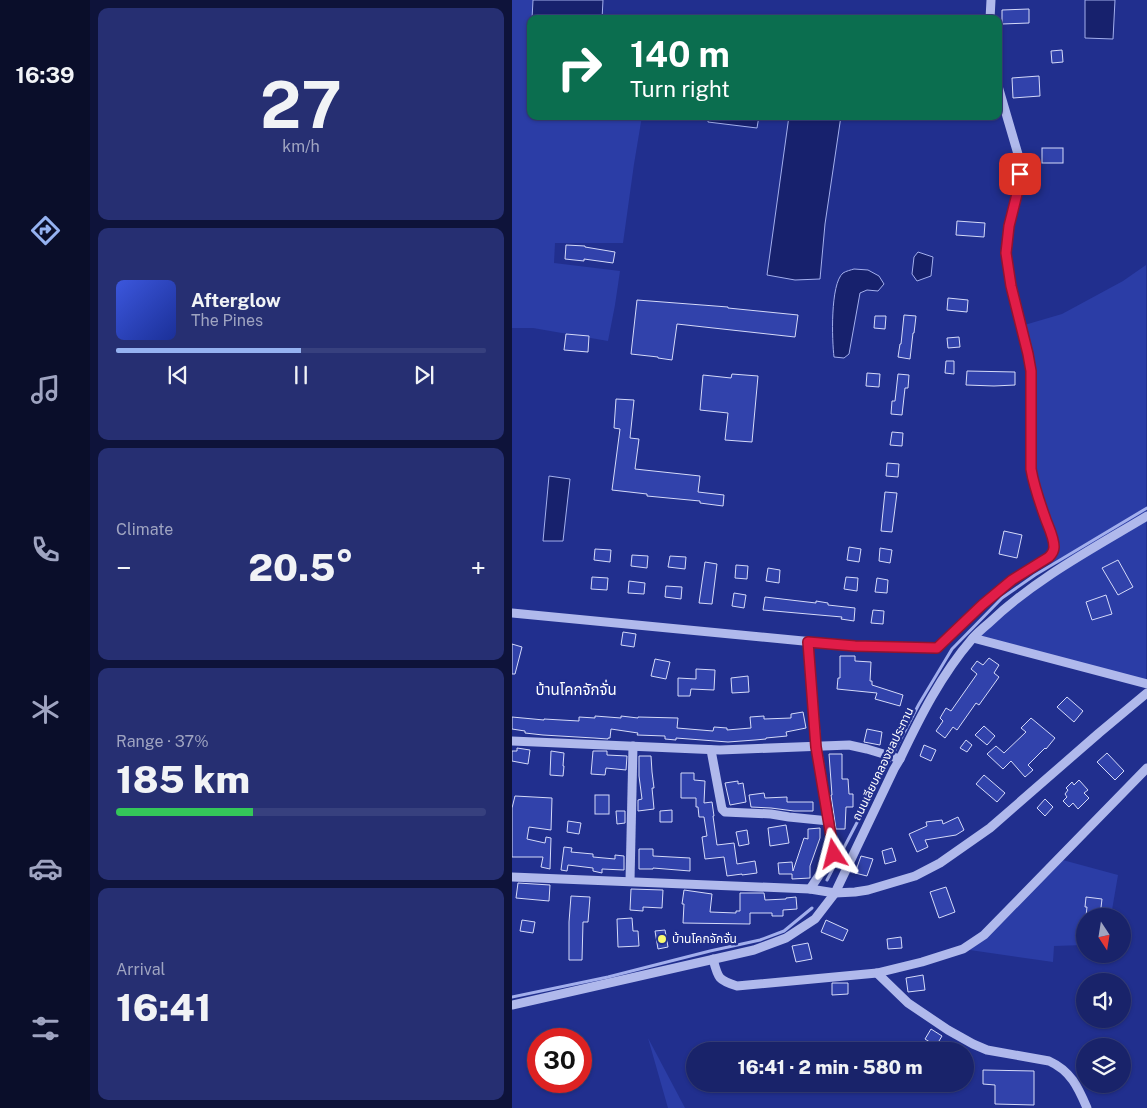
<!DOCTYPE html>
<html lang="en">
<head>
<meta charset="utf-8">
<style>
	body { margin:0; font-family:"Public Sans","Noto Sans Thai",sans-serif; background:#262f72; color:#f1f3f6; height:100vh; display:flex; flex-direction:column; font-size:19px; white-space:nowrap }
	* { box-sizing:border-box; margin:0 }
	p { font-size:16px; color:#9fa4c1 }
	.icon { flex:none; width:28px; height:28px; fill:none; stroke:currentColor; stroke-width:2; stroke-linecap:round; stroke-linejoin:round }
	.map { position:relative; flex:1; overflow:hidden }
	.panel { display:flex; flex-direction:column; gap:8px; padding:8px; background:#0e133a; width:422px }
	.panel>* { flex:none }
	.guide { position:absolute; left:15px; top:15px; width:475px; height:105px; border-radius:10px; box-shadow:0 1px 4px #0004,0 0 0 1px #37407e; background:#0b6e4f; color:#fff; overflow:hidden }
	.needle { width:32px; rotate:168deg }
	.fabs { position:absolute; left:564px; top:908px; display:grid; gap:10px }
	.fabs a { display:grid; place-items:center; width:55px; height:55px; border-radius:50%; background:#19236a; box-shadow:0 1px 4px #0004,0 0 0 1px #37407e; font-size:25px }
	.speed { position:absolute; left:15px; top:1028px; display:flex; gap:10px; font-size:25px; font-weight:700; text-align:center }
	.speed>* { display:grid; place-content:center; width:65px; height:65px; border-radius:50%; background:#19236a; box-shadow:0 1px 4px #0004,0 0 0 1px #37407e; line-height:1 }
	.speed .limit { border:8px solid #d22; background:#fff; color:#111 }
	.pin { position:absolute; display:grid; place-items:center; width:42px; height:42px; color:#fff; margin:-21px; border-radius:10px; box-shadow:0 2px 8px #0006 }
	.me { position:absolute; width:55px; margin:-28px; rotate:351deg; stroke-linejoin:round; filter:drop-shadow(0 0 4px #0008) }
	.turn { display:flex; align-items:center; gap:18px; height:105px; padding:0 20px; font-size:22px }
	.turn .icon { width:65px; height:65px; stroke-width:2.5 }
	.turn b { display:block; font-size:35px; line-height:42px }
	.big { font-size:38px; font-weight:800; line-height:1.1 }
	.panel .tile { flex:1; display:flex; flex-direction:column; justify-content:center; gap:8px; min-width:0; padding:0 18px; border-radius:10px; background:#262f72 }
	.panel .dial { align-items:center; gap:0 }
	.dial b { font-size:65px; line-height:1 }
	.song { display:flex; align-items:center; gap:15px }
	.cover { width:60px; height:60px; border-radius:8px; background:linear-gradient(135deg,hsl(230 70% 55%),hsl(230 70% 35%)) }
	.played { height:5px; border-radius:2px; background:linear-gradient(90deg,#95b2f1 50%,#37407e 50%) }
	.keys { display:flex; justify-content:space-around; direction:ltr }
	.heat { display:flex; justify-content:space-between; align-items:center; font-size:28px; direction:ltr }
	.charge { height:8px; border-radius:4px; background:linear-gradient(90deg,#34c759 37%,#37407e 0) }
	.trip { position:absolute; left:174px; top:1042px; width:288px; height:50px; border-radius:25px; background:#19236a; box-shadow:0 1px 4px #0004,0 0 0 1px #37407e; font-weight:800; line-height:50px; text-align:center }
	main { display:flex; flex:1; min-height:0 }
	.tabs { display:flex; flex-direction:column; width:90px; justify-content:space-around; align-items:center; background:#0a0e2a; color:#9fa4c1 }
	.tabs .icon { width:35px; height:35px }
	.tabs .current { color:#95b2f1 }
	.tabs b { font-size:22px; color:#f1f3f6 }
	.map>svg:first-child { display:block }
	.green { fill:#2b3da6 }
	.water { fill:#17216d; stroke:#a3afed }
	.lines { fill:none; stroke-linecap:round; stroke-linejoin:round }
	.stream { stroke:#a3afed; stroke-width:3 }
	.building { fill:#3142ab; stroke:#d5daf9 }
	.minor { stroke:#b0b9ec; stroke-width:9 }
	.route-casing { stroke:#92132f; stroke-width:12 }
	.route { stroke:#e11d48; stroke-width:9 }
	.poi-dot { fill:#f7f971; stroke:#212f8e; stroke-width:2 }
	.labels { text-anchor:middle; dominant-baseline:central; stroke-width:5; stroke-linejoin:round; paint-order:stroke }
	.street-label { font-size:12px; fill:#fff; stroke:#212f8e }
	.poi-label { font-size:12px; fill:#fff; stroke:#212f8e; text-anchor:start }
	.quarter-label { font-size:15px; fill:#fff; stroke:#212f8e }
</style>
</head>
<body>
<main>
<nav class="tabs">
<b>16:39</b>
<svg class="icon current" aria-label="directions" viewBox="0 0 24 24"><path d="M12 3l9 9-9 9-9-9zM9 14v-3h6M13 9l2 2-2 2"/></svg>
<svg class="icon" aria-label="music" viewBox="0 0 24 24"><path d="M9 18V5l10-2v13"/><circle cx="6" cy="18" r="3"/><circle cx="16" cy="16" r="3"/></svg>
<svg class="icon" aria-label="phone" viewBox="0 0 24 24"><path d="M5 4h4l2 5-3 2q2 4 5 5l2-3 5 2v4C11 20 4 13 5 4z"/></svg>
<svg class="icon" aria-label="climate" viewBox="0 0 24 24"><path d="M12 3v18M4 7l16 10M4 17L20 7"/></svg>
<svg class="icon" aria-label="car" viewBox="0 0 24 24"><path d="M5 17H2v-5l4-1 3-4h7l3 4 3 1v5h-3M9 17h6M6 11h13"/><circle cx="7" cy="17" r="2"/><circle cx="17" cy="17" r="2"/></svg>
<svg class="icon" aria-label="filters" viewBox="0 0 24 24"><path d="M4 7h16M4 17h16"/><circle cx="9" cy="7" r="2"/><circle cx="15" cy="17" r="2"/></svg>
</nav>
<section class="panel">
<div class="tile dial"><b>27</b><p>km/h</p></div>
<div class="tile">
<div class="song"><i class="cover"></i><div><b>Afterglow</b><p>The Pines</p></div></div>
<div class="played"></div>
<div class="keys"><svg class="icon" aria-label="previous" viewBox="0 0 24 24"><path d="M18 5L8 12l10 7zM5 5v14"/></svg><svg class="icon" aria-label="pause" viewBox="0 0 24 24"><path d="M8 5v14M16 5v14"/></svg><svg class="icon" aria-label="next" viewBox="0 0 24 24"><path d="M6 5l10 7-10 7zM19 5v14"/></svg></div>
</div>
<div class="tile"><p>Climate</p>
<div class="heat"><a>−</a><b class="big">20.5°</b><a>+</a></div>
</div>
<div class="tile"><p>Range · 37%</p><b class="big">185 km</b><div class="charge"></div></div>
<div class="tile"><p>Arrival</p><b class="big">16:41</b></div>
</section>
<div class="map">
<svg width="635" height="1108" viewBox="0 0 635 1108">
	<rect width="100%" height="100%" fill="#212f8e"/>
	<g class="green">
		<polygon points="0,0 21,0 20,16 19,19 16,32 16,50 15,69 19,71 19,116 130,116 122,164 111,243 43,243 42,263 108,271 103,305 96,341 21,328 0,328"/>
		<polygon points="634,265 634,684 461,638 555,563 541,564 537,557 541,553 524,493 519,371 509,326 550,314 611,281"/>
		<polygon points="547,859 606,875 599,916 572,916 572,945 542,946 541,962 451,949"/>
		<polygon points="136,1038 173,1108 156,1108"/>
	</g>
	<g class="water">
		<polygon points="21,0 91,0 90,19 20,19"/>
		<polygon points="573,0 603,0 601,39 573,38"/>
		<polygon points="196,116 247,116 245,128 196,122"/>
		<polygon points="277,116 329,116 313,224 308,279 283,280 255,275"/>
		<polygon points="406,252 421,257 419,276 405,281 400,274 402,257"/>
		<path d="M342,269L356,270L367,276L372,284L366,291L355,290L348,293L337,354L332,358L322,357C320,341 318,284 331,273C334,271 339,270 342,269Z"/>
		<polygon points="37,476 58,479 51,541 31,541"/>
	</g>
	<g class="lines">
		<g class="stream">
			<polyline points="315,880 407,704 440,649 490,598 523,575 635,508"/>
			<polyline points="0,997 96,977 198,951 248,940 272,931 300,908"/>
		</g>
	</g>
	<g class="building">
		<polygon points="517,9 517,23 490,24 490,10"/>
		<polygon points="550,50 551,62 540,63 539,51"/>
		<polygon points="527,76 528,96 501,98 500,78"/>
		<rect x="530" y="148" width="21" height="15"/>
		<polygon points="445,221 473,223 472,237 444,235"/>
		<polygon points="54,245 73,246 73,247 103,252 101,263 72,259 72,261 53,259"/>
		<polygon points="436,298 456,300 455,312 435,310"/>
		<polygon points="125,300 216,307 216,308 286,315 283,337 165,324 160,360 146,358 146,357 119,354"/>
		<polygon points="392,315 404,316 402,333 401,333 398,359 386,357 388,344 389,344"/>
		<polygon points="363,316 374,316 373,329 362,328"/>
		<polygon points="54,334 77,336 76,352 52,350"/>
		<polygon points="447,337 448,347 436,348 435,338"/>
		<polygon points="434,361 442,361 442,374 433,373"/>
		<polygon points="455,371 503,372 503,385 482,386 454,385"/>
		<polygon points="355,373 368,374 367,387 354,386"/>
		<polygon points="220,374 246,376 240,442 213,440 216,413 188,410 191,375 219,378"/>
		<polygon points="386,374 397,375 396,388 393,388 390,415 379,414 380,401 383,401"/>
		<polygon points="104,399 122,400 118,438 127,439 123,469 188,476 186,492 212,495 211,506 188,503 188,501 135,496 135,494 100,490 108,429 102,428"/>
		<polygon points="380,432 391,433 390,446 378,445"/>
		<polygon points="375,463 387,464 386,477 374,476"/>
		<polygon points="373,492 385,493 380,532 369,531"/>
		<polygon points="492,531 510,535 505,558 487,554"/>
		<polygon points="337,547 349,549 347,562 335,560"/>
		<polygon points="368,548 380,550 378,563 367,561"/>
		<polygon points="83,549 99,550 98,562 82,560"/>
		<polygon points="120,555 136,556 135,568 119,566"/>
		<polygon points="158,556 174,557 173,569 156,567"/>
		<polygon points="606,560 621,587 606,595 590,568"/>
		<polygon points="193,562 205,564 200,604 187,603"/>
		<polygon points="224,565 236,566 235,579 223,578"/>
		<polygon points="256,568 268,570 267,583 254,581"/>
		<polygon points="80,577 96,578 95,590 79,589"/>
		<polygon points="334,577 346,578 345,591 332,589"/>
		<polygon points="365,578 376,580 375,593 363,592"/>
		<polygon points="117,581 133,583 132,594 116,593"/>
		<polygon points="154,586 170,587 169,599 153,597"/>
		<polygon points="222,593 234,595 232,608 220,606"/>
		<polygon points="594,595 600,614 580,620 574,602"/>
		<polygon points="253,597 304,603 304,601 316,603 316,605 343,608 342,621 329,619 330,617 251,610"/>
		<polygon points="361,610 372,611 371,624 359,623"/>
		<polygon points="111,632 124,634 122,647 109,645"/>
		<polygon points="0,644 10,647 3,674 0,674"/>
		<polygon points="328,656 343,656 343,661 359,662 358,681 360,681 360,685 391,695 388,706 363,699 365,693 325,689 326,678 328,678"/>
		<polygon points="477,658 487,665 482,673 487,677 467,705 464,703 445,730 441,727 433,738 424,731 431,721 428,718 434,708 439,711 465,674 459,669 465,661 471,665"/>
		<polygon points="143,659 158,662 154,679 139,676"/>
		<polygon points="184,669 203,670 202,690 179,689 178,696 166,696 166,678 184,679"/>
		<polygon points="236,676 237,692 220,693 219,678"/>
		<polygon points="555,697 571,711 562,722 545,707"/>
		<polygon points="291,712 294,728 274,732 275,736 254,738 254,739 243,740 216,742 164,738 164,740 153,739 153,736 125,735 126,733 99,729 98,738 96,738 96,739 82,738 31,735 13,733 13,731 0,729 0,717 32,720 32,719 67,721 67,717 83,718 83,716 109,718 109,716 126,718 126,717 166,718 165,728 201,731 202,727 215,728 215,730 239,728 238,717 252,716 252,719 279,718 279,714"/>
		<polygon points="519,718 543,738 534,749 533,748 516,765 521,770 513,777 499,761 491,769 475,754 484,746 492,753 514,732 509,728"/>
		<polygon points="472,726 483,736 475,745 463,735"/>
		<polygon points="355,729 370,732 368,745 352,742"/>
		<polygon points="454,740 460,745 455,752 448,748"/>
		<polygon points="412,745 424,750 419,761 408,756"/>
		<polygon points="5,748 18,750 16,764 0,761 0,751 5,751"/>
		<polygon points="39,751 52,753 51,766 52,766 51,776 38,775"/>
		<polygon points="81,751 95,751 95,755 115,756 114,770 94,768 93,775 79,774"/>
		<polygon points="595,753 612,771 603,780 585,762"/>
		<polygon points="317,754 330,754 330,779 336,779 337,794 341,794 341,807 334,807 333,829 324,829 319,795 320,795"/>
		<polygon points="127,756 139,756 140,772 142,788 140,788 142,809 126,811 126,800 130,799 127,776"/>
		<polygon points="169,773 182,773 182,780 193,781 192,803 200,802 202,816 201,816 205,845 222,843 225,864 243,861 245,873 230,875 230,874 215,876 212,857 193,859 190,837 195,836 192,817 187,817 186,807 184,807 184,798 169,798"/>
		<polygon points="472,775 493,793 485,802 464,784"/>
		<polygon points="567,780 576,790 572,793 577,798 566,809 561,803 557,807 551,801 555,797 553,794 556,790 554,788 560,782 562,785"/>
		<polygon points="226,781 226,784 231,783 234,802 218,805 213,783"/>
		<polygon points="252,793 253,798 275,797 275,802 301,802 301,811 282,811 259,808 239,807 237,795"/>
		<rect x="83" y="795" width="14" height="19"/>
		<polygon points="3,796 40,798 39,830 17,827 15,839 33,843 34,837 39,838 38,869 29,867 31,857 0,857 0,808"/>
		<polygon points="533,799 541,807 533,816 525,808"/>
		<polygon points="160,810 160,822 148,822 148,811"/>
		<polygon points="104,811 113,811 113,823 105,824"/>
		<polygon points="446,817 452,830 444,835 413,840 416,847 405,852 397,834 415,826 414,822 430,820 431,824"/>
		<polygon points="56,821 69,823 67,834 55,832"/>
		<polygon points="274,825 277,843 258,846 256,828"/>
		<polygon points="308,828 308,838 298,866 298,878 280,879 280,874 267,874 266,863 280,862 281,871 292,838 296,839 296,829"/>
		<polygon points="235,830 237,844 227,846 224,832"/>
		<polygon points="52,847 60,848 59,852 81,854 81,857 103,859 103,855 112,856 112,870 90,869 90,873 81,871 81,868 56,865 55,871 49,870"/>
		<polygon points="380,848 384,861 373,864 370,851"/>
		<polygon points="127,849 141,849 141,856 178,858 178,871 141,868 141,869 127,869"/>
		<polygon points="349,856 361,859 355,876 343,873"/>
		<polygon points="6,883 38,885 37,901 4,898"/>
		<polygon points="434,887 443,912 427,918 418,892"/>
		<polygon points="119,889 151,890 150,908 131,907 131,911 118,910"/>
		<polygon points="172,890 200,894 198,912 224,913 224,911 228,911 228,893 252,893 253,900 274,899 274,898 284,897 285,909 271,910 271,916 260,916 260,913 238,913 238,924 171,923 172,904 170,904"/>
		<polygon points="59,896 78,897 76,922 71,922 70,960 57,960 57,922"/>
		<polygon points="574,897 590,899 588,916 574,916 575,907 573,907"/>
		<polygon points="120,918 121,931 126,931 127,946 106,947 105,919"/>
		<polygon points="10,920 23,922 21,933 8,931"/>
		<polygon points="314,920 336,930 331,941 309,932"/>
		<polygon points="153,930 156,947 146,949 143,931"/>
		<polygon points="389,937 390,948 376,949 375,939"/>
		<polygon points="296,943 300,959 284,962 280,946"/>
		<polygon points="411,975 413,990 396,992 394,978"/>
		<polygon points="320,983 336,983 336,994 320,995"/>
		<polygon points="419,1029 430,1036 424,1046 413,1039"/>
		<polygon points="471,1070 522,1071 522,1105 483,1104 483,1085 471,1084"/>
	</g>
	<g class="lines">
		<g class="minor">
			<polyline points="478,19 479,0"/>
			<path d="M0,613L343,646L425,648L470,605L500,580L537,557C543,551 543,547 541,539C532,516 523,493 519,469V371L516,354L499,286L495,264L494,253L497,226L508,182V161L486,86"/>
			<polyline points="461,638 635,684"/>
			<polyline points="296,642 305,747 322,853 298,889"/>
			<polyline points="0,741 208,750 337,745 355,749 388,759"/>
			<polyline points="199,750 210,809 213,812 259,814 277,817 317,821"/>
			<polyline points="0,877 298,889 323,893 343,892 356,890 403,876 428,863 478,828 587,733 635,693"/>
			<polyline points="118,881 121,746"/>
			<path d="M201,959C206,978 206,980 225,986L365,973L410,962L451,949L472,935L635,768"/>
			<path d="M365,973L396,1003L436,1030L461,1044L475,1050L537,1061C559,1071 566,1087 575,1108"/>
			<path d="M0,1005L242,950L274,938L303,919L323,893L382,769L388,759C408,717 429,675 460,639C465,633 471,628 477,623C523,579 580,549 635,516"/>
		</g>
	</g>
	<g class="lines">
		<g class="route-casing">
			<path id="route" d="M322,854L304,747L296,642L343,646L425,648L470,605L500,580L537,557C540,554 542,551 542,547C542,538 537,528 534,520C528,503 522,487 519,469V371L516,354L499,286L494,253L497,226L508,182V174"/>
		</g>
		<use href="#route" class="route"/>
	</g>
	<circle class="poi-dot" cx="150" cy="939" r="5"/>
	<g class="labels">
		<g class="street-label">
			<text transform="translate(371 764) rotate(-64)">ถนนเลียบคลองชลประทาน</text>
		</g>
		<g class="poi-label">
			<text x="160" y="939">บ้านโคกจักจั่น</text>
		</g>
		<g class="quarter-label">
			<text x="64" y="689">บ้านโคกจักจั่น</text>
		</g>
	</g>
</svg>
<div class="fabs">
<a><svg class="needle" viewBox="-14 -14 28 28"><path d="M0-13l5 13h-10z" fill="#e53935"/><path d="M0 13l5-13h-10z" fill="#9fa4c1"/></svg></a>
<a><svg class="icon" aria-label="sound" viewBox="0 0 24 24"><path d="M4 9h4l5-4v14l-5-4H4zM17 9q2 3 0 6"/></svg></a>
<a><svg class="icon" aria-label="layers" viewBox="0 0 24 24"><path d="M12 4l9 5-9 5-9-5zM3 14l9 5 9-5"/></svg></a>
</div>
<div class="speed"><div class="limit">30</div></div>
<div class="pin" style="left:508px;top:174px;background:#d93025"><svg class="icon" aria-label="arrive" viewBox="0 0 24 24"><path d="M6 21V4h12l-3 4 3 4H6"/></svg></div>
<svg class="me" style="left:322px;top:854px" viewBox="-20 -20 40 40"><path d="M0-17L14 15 0 8-14 15z" fill="#e11d48" stroke="#fff" stroke-width="4"/></svg>
<div class="trip">16:41 · 2 min · 580 m</div>
<div class="guide">
<div class="turn"><svg class="icon" aria-label="right" viewBox="0 0 24 24"><path d="M7 20v-9h11M14 6l5 5-5 5"/></svg><div><b>140 m</b>Turn right</div></div>
</div>
</div>
</main>
</body>
</html>
